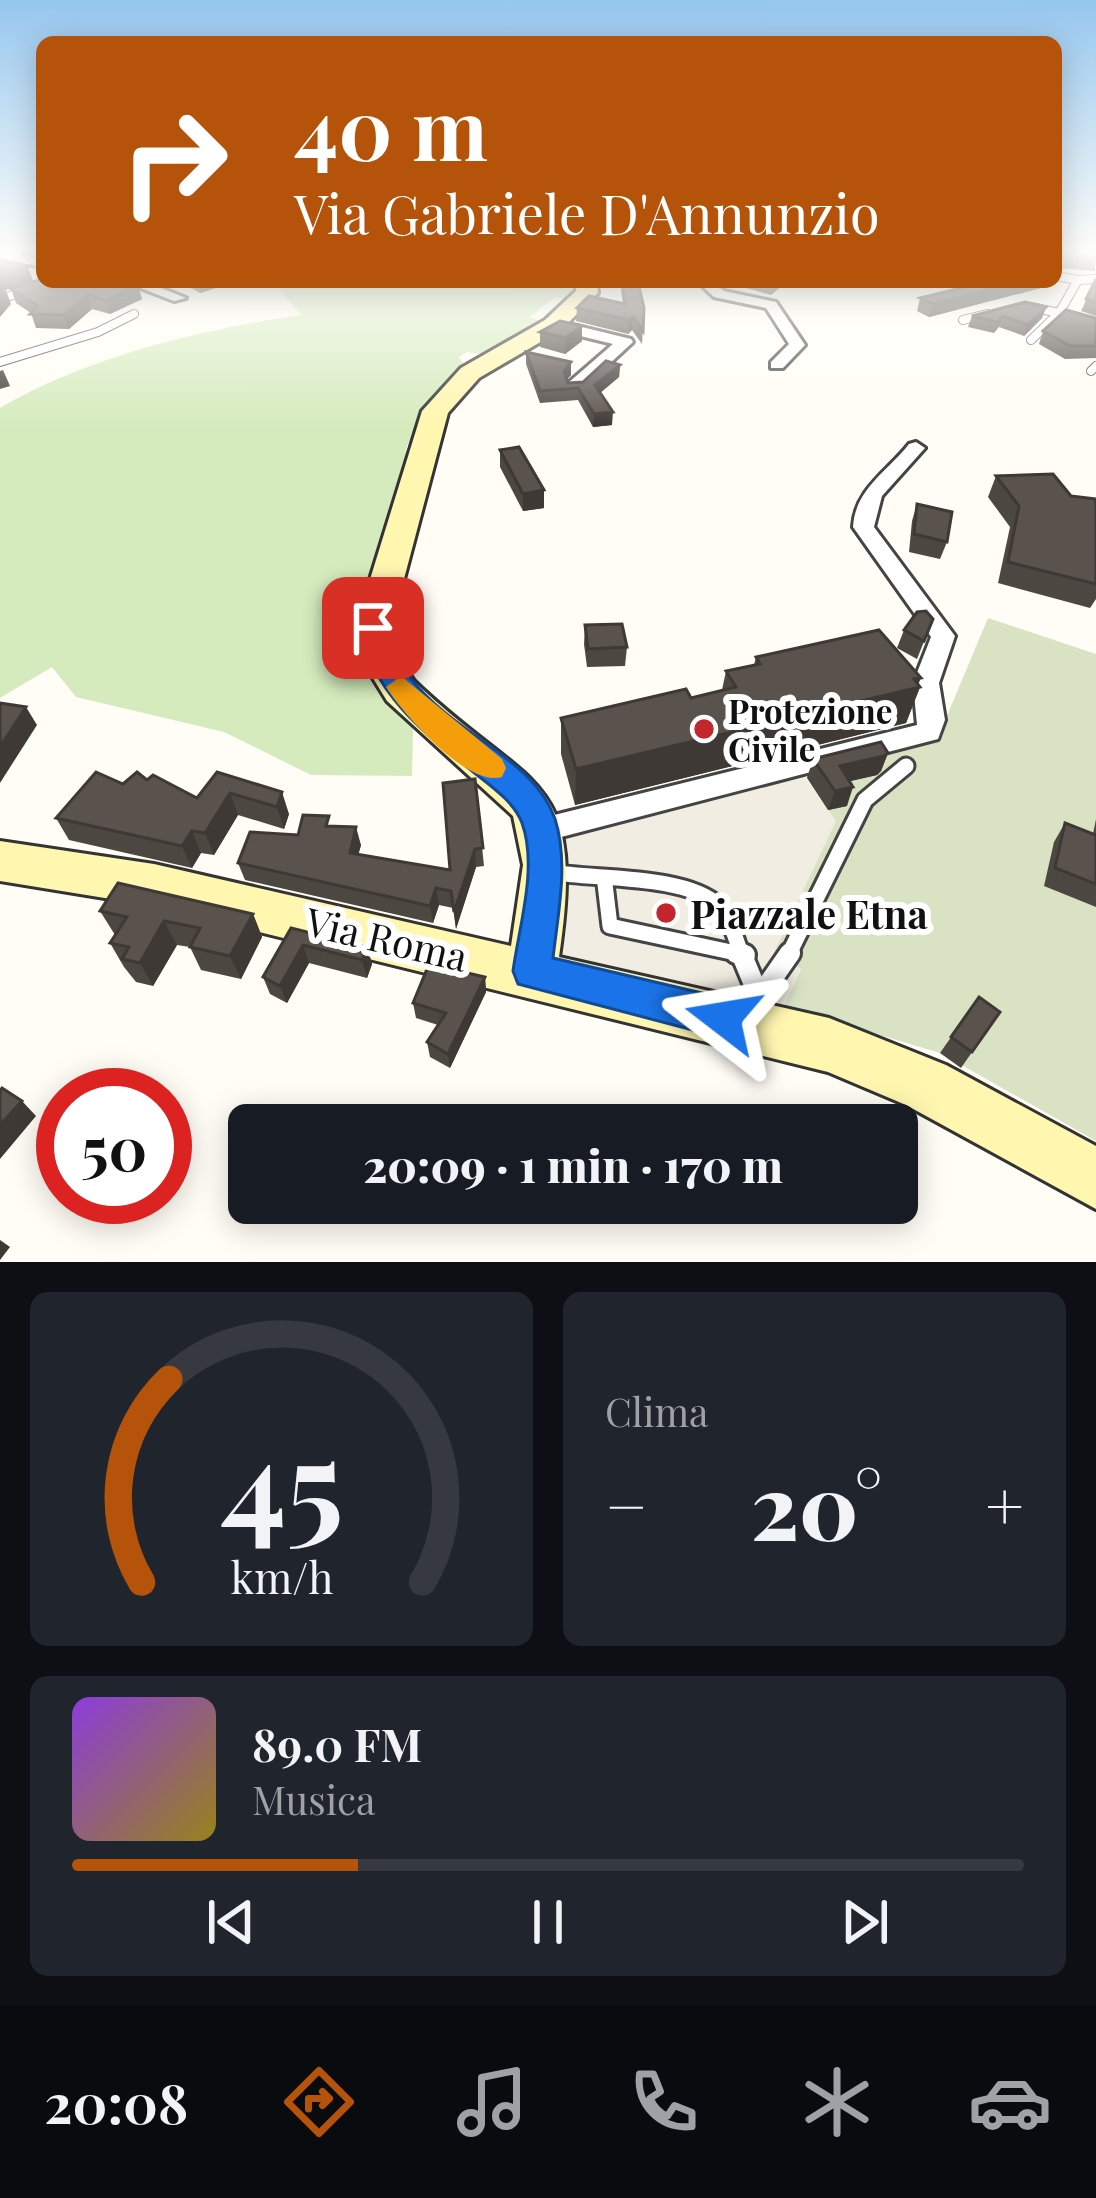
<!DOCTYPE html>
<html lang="it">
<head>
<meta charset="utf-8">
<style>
	body { margin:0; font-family:"Playfair Display",serif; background:#20242c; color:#f1f3f6; height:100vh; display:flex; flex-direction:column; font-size:45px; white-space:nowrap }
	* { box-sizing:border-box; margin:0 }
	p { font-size:39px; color:#9ea1a6 }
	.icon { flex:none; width:66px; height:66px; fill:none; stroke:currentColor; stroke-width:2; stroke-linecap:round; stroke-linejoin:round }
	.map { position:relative; height:1262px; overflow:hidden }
	.side { display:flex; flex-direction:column; gap:30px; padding:30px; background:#0d0f14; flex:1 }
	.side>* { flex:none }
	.banner { position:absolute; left:36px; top:36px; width:1026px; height:252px; border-radius:18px; box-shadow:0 6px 30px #0003; background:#b45309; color:#fff; overflow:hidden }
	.speed { position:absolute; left:36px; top:1068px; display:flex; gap:24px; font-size:60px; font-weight:700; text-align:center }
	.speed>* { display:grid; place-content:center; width:156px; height:156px; border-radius:50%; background:#171b24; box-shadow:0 6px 30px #0003; line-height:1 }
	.speed .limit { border:18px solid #d22; background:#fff; color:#111 }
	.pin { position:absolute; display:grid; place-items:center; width:102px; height:102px; color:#fff; margin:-51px; border-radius:24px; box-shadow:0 6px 18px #0006 }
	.me { position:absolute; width:132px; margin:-66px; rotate:284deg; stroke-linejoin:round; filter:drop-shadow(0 0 9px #0008) }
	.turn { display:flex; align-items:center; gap:42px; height:252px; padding:0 60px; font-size:54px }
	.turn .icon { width:156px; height:156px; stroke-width:2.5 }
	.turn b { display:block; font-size:84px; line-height:102px }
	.big { font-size:90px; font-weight:800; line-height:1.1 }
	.side .widget { flex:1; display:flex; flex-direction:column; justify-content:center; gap:18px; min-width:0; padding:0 42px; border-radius:18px; background:#20242c }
	.side .dial { align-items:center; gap:0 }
	.dial svg { height:312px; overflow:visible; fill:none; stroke:#363941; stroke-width:7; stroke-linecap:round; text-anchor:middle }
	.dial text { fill:#f1f3f6; stroke:none }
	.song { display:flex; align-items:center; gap:36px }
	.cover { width:144px; height:144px; border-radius:18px; background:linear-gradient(135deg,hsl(270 70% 55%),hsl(50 70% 35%)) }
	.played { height:12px; border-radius:6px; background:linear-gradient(90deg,#b45309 30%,#363941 30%) }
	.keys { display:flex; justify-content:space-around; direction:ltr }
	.heat { display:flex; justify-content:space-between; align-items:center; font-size:66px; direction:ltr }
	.side .tiles { flex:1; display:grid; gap:30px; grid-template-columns:1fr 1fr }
	.widget:last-child { grid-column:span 2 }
	.trip { position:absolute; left:228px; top:1104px; width:690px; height:120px; border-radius:18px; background:#171b24; box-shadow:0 6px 30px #0003; font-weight:800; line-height:120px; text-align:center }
	.menu { display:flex; height:192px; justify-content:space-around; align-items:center; background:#090b0e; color:#9ea1a6 }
	.menu .icon { width:84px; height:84px }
	.menu .on { color:#b45309 }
	.menu b { font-size:54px; color:#f1f3f6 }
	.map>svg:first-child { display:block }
	.green { fill:#d5ebbd }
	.cemetery { fill:#d9e3c4 }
	.plaza { fill:#f1ede2 }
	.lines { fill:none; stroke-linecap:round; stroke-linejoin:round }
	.service-far2-casing { stroke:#444; stroke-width:10 }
	.service-far1-casing { stroke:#444; stroke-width:21 }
	.service-casing { stroke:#444; stroke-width:26 }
	.minor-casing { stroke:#444; stroke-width:6 }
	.secondary-casing { stroke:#333; stroke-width:6 }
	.service-far2 { stroke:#fff; stroke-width:8 }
	.service-far1 { stroke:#fff; stroke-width:15 }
	.service { stroke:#fff; stroke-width:20 }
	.minor { fill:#fff; fill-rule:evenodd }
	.secondary { fill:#fff6b0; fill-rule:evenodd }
	.wall { fill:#4d4742 }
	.shaded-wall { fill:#3f3936 }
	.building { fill:#5a524d; stroke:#3f3936; stroke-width:3 }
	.route { fill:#1a73e8; stroke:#114b97; stroke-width:3 }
	.slow { fill:#f59e0b }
	.poi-dot { fill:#c4262e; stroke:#fff; stroke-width:4.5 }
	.labels { text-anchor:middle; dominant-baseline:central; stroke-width:12; stroke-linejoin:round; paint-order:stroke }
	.poi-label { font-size:33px; font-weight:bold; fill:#111; stroke:#fff; text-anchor:start }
	.near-poi-label { font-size:39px; font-weight:bold; fill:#111; stroke:#fff; text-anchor:start }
	.near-street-label { font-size:39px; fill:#111; stroke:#fff }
</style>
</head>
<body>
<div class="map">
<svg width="1096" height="1262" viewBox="0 0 1096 1262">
	<rect width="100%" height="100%" fill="#fffdf5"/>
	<path class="green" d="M279,282H578L581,289L570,300L556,297L529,317L544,322L488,355L467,352L459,357L466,368L422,412L406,448L403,485L361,606L353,647L413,729L412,776L311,775L224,732L76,697L52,667L0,698V408C87,357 202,329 302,315L279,290Z"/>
	<polygon class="cemetery" points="988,618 1096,654 1096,1141 940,1053 783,1006 801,969 773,954 835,821 805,774 936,742"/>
	<polygon class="plaza" points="793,760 836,821 773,954 801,969 773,1030 532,971 542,830"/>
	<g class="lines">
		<g class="service-far2-casing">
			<g id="service-far2">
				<polyline points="1056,276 1078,280"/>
				<polyline points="1096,279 1078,280 1059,313 1096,324"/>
				<polyline points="0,299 58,282"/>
				<polyline points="1031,307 1059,313"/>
				<polyline points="963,320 987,314"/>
				<polyline points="1031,340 1059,313"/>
				<polyline points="0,362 98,332 134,314"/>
				<polyline points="1091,371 1096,366"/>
			</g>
		</g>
		<g class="service-far1-casing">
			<g id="service-far1">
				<path d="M551,872C595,880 684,874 718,905C730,915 736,941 742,956"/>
				<polyline points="605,884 610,926 745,955"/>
				<polyline points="788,956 865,800 906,766"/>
			</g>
		</g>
		<g class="service-casing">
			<g id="service">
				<polyline points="736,953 745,955"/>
				<polyline points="741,953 768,1018"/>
				<polyline points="760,996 790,953"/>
			</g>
		</g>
		<g class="minor-casing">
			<g id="minor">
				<polygon points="0,251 42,259 42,267 0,258"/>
				<polygon points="125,282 146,282 186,298 174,301"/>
				<polygon points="698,282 713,282 724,291 776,302 805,345 783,368 771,368 771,362 789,344 766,308 714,297"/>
				<polygon points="553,320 631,339 633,342 580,391 568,391 568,383 613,344 548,328 545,325"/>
				<path d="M916,442L925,448L882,496L874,527L955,636L939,683L945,720L938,739L542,842L531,839L527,830L531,821L542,818L917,725L913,683L931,637L853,527C855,489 888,471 909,444Z"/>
			</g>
		</g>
		<g class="secondary-casing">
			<path id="secondary" d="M577,282H597L598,293L561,330L479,378L448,413L391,628L400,660L414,681C530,793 587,768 559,957L829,1018L946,1065L1096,1146V1209L906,1105L828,1072L154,906L0,881V841L154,864L511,946L523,865L513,816L387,701L363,662L355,628L422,411L461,368L545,320L576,291Z"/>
		</g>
		<use href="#service-far2" class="service-far2"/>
		<use href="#service-far1" class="service-far1"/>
		<use href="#service" class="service"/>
		<use href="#minor" class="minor"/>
		<use href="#secondary" class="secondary"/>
	</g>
	<g class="wall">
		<polygon points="1056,251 1096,255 1095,271 1056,268"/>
		<polygon points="1096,279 1096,316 1081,311"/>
		<polygon points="180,282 235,282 200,293"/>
		<polygon points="620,282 638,282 644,308 642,344 632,330 628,334 576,321 577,308 623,303"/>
		<polygon points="724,282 786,282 771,295"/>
		<polygon points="1056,284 929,317 917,311 920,298"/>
		<polygon points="11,289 142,299 110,314 92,309 69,329 36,328 31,313 16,303"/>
		<polygon points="1046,307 1042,318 1024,336 999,327 994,333 968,327 972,316"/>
		<polygon points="1096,318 1096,358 1065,359 1039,344 1043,331"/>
		<polygon points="582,326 582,341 565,354 540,347 540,332"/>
		<polygon points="526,352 571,375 567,379 568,383 583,382 620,365 619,377 600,393 612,425 593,427 578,400 540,403 526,364"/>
		<polygon points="500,450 544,508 523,511 500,467"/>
		<polygon points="996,476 1071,496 1096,499 1096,599 1090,608 998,583 1010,527 988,497"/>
		<polygon points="917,504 947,542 940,559 909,552 912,521"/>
		<polygon points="933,619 917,659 897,648 904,630"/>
		<polygon points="416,621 420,658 405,660 399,641 397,623"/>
		<polygon points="585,625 627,647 625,666 587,667 584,644"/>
		<polygon points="756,657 918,685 920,687 906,723 575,805 561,754 561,718 691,698 722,690 726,671 754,665"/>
		<polygon points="888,753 881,771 877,775 849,781 847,806 828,810 807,778 813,759"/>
		<polygon points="217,772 289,814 284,829 238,815 214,855 201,853 192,868 69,840 56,818 123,784 147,780 197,798"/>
		<polygon points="475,779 484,866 476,867 456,929 453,908 439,905 433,923 245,880 238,863 298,835 332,826 361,845 358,854 450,870"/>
		<polygon points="1096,819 1096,907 1044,886 1054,842 1065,823 1093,834"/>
		<polygon points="100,911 253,914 262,937 241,979 201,970 190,947 177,945 153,986 136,982 124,967 110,943 115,935"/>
		<polygon points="291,928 367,947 372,964 367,978 309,963 287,1003 270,994 263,977"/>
		<polygon points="485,977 486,992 450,1068 430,1057 427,1042 438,1025 416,1018 413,1003"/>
		<polygon points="979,997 1000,1012 961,1068 940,1053"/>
	</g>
	<g class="shaded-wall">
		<polygon points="28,267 33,281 6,290 11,304 0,317 0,276"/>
		<polygon points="1060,272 1056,284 929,317 933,304 1022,282 1056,282 1056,274"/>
		<polygon points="198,282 235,282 200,293"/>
		<polygon points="786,282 771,295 773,283"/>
		<polygon points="138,285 142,299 110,314 105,300"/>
		<polygon points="88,295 92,309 69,329 64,315"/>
		<polygon points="1046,307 1042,318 1024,336 1028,325"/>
		<polygon points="633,317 632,330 628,334 629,320"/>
		<polygon points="582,326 582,341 565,354 565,338"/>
		<polygon points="571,362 571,375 563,383 564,371"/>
		<polygon points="620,365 619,377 595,397 595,385"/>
		<polygon points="3,370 10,386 0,389 0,371"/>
		<polygon points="613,412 612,425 593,427 594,414"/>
		<polygon points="544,490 544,508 523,511 523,494"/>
		<polygon points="921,678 917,687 920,687 906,723 575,805 576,769"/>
		<polygon points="26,707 37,725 0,783 0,747"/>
		<polygon points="888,753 881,771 877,775 834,785 840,766"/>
		<polygon points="853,787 847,806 828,810 835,791"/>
		<polygon points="282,792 289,814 284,829 277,807"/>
		<polygon points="230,793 238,815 214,855 205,833"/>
		<polygon points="356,827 361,845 354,871 350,853"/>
		<polygon points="192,831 201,853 192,868 182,846"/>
		<polygon points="475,849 476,867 456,929 454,912"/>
		<polygon points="436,888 439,905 433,923 430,906"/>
		<polygon points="253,914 262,937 241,979 230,956"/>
		<polygon points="164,921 177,945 153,986 140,963"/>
		<polygon points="303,945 309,963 287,1003 280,986"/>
		<polygon points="367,947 372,964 367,978 362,960"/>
		<polygon points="485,977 486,992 450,1068 448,1054"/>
		<polygon points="22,1101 36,1116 0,1159 0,1125"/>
		<polygon points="0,1240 10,1247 0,1260"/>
	</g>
	<g class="building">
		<polygon points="1056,251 1092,251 1096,255 1096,259 1059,256 1056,260"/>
		<polygon points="0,260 28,267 0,276"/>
		<polygon points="42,279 42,282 125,282 138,285 105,300 88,295 64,315 30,314 38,306 11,289"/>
		<polygon points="1096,279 1096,302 1086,299"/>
		<polygon points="622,282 638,282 644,308 643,331 633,317 629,320 577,308 589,296 625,304"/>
		<polygon points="986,282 1022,282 933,304 920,298"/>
		<polygon points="1025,302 1046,307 1028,325 1003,316 998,322 972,316"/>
		<polygon points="1066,310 1096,318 1096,346 1070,346 1043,331"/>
		<polygon points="560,321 582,326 565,338 540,332"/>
		<polygon points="526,352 571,362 564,371 568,383 583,382 606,361 620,365 595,385 613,412 594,414 578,388 540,391"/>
		<polygon points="519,447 544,490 523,494 500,450"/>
		<polygon points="1053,474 1071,496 1096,499 1096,584 1008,562 1019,506 996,476"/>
		<polygon points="917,504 952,512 947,542 914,534"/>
		<polygon points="926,611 933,619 924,641 904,630 917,612"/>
		<polygon points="416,621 417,640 403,641 397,623"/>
		<polygon points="622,624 627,647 588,649 585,625"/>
		<polygon points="879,630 921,678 914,679 920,687 576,769 561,718 686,689 691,698 736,687 726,671 760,664 756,657"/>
		<polygon points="0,703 26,707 0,747"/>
		<polygon points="881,742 888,753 884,756 840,766 853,787 835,791 813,759"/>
		<polygon points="96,772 123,784 137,772 147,780 153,775 197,798 217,772 282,792 277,807 230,793 205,833 192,831 182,846 56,818"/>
		<polygon points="475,779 483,848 475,849 454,912 451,891 436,888 430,906 238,863 250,832 298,835 303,815 329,816 326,826 356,827 350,853 450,870 443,783"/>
		<polygon points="1065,823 1096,835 1096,884 1055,868"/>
		<polygon points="118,883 253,914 230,956 190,947 200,928 164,921 140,963 122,959 129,947 110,943 127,917 100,911"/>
		<polygon points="291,928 367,947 362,960 303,945 280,986 263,977"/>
		<polygon points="429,964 485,977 448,1054 427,1042 446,1013 413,1003"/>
		<polygon points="979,997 1000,1012 972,1052 951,1037"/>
		<polygon points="2,1088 22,1101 0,1125 0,1091"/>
	</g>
	<linearGradient id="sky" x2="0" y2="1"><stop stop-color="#95c6ee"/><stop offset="0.59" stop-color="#fffefa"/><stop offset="1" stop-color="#fffefa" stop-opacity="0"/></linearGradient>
	<rect width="1096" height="428" fill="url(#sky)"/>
	<path class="route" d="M373,619L386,628C412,727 529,743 555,819C569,863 558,913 553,958L723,998L737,1004L743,1018L737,1032L723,1038L518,984L513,971C519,926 538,868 522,823C513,800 489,785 471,770C421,732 373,691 359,628Z"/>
	<path class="slow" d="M401,676L502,759L506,768L502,777C468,788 403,714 386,687Z"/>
	<g class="poi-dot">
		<circle cx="704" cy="729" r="12"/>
		<circle cx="666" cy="913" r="12"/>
	</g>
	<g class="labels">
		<g class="poi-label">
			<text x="728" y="710">Protezione<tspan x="728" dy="38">Civile</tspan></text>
		</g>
		<g class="near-poi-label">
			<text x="690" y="913">Piazzale Etna</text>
		</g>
		<g class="near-street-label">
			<text transform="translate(387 938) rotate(13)">Via Roma</text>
		</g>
	</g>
</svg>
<div class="speed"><div class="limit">50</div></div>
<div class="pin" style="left:373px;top:628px;background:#d93025"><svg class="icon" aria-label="arrive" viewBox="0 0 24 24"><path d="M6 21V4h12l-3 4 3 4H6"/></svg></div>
<svg class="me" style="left:723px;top:1018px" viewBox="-20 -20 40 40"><path d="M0-17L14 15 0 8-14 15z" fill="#1a73e8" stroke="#fff" stroke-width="4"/></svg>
<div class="trip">20:09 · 1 min · 170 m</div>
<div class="banner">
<div class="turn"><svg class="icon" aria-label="right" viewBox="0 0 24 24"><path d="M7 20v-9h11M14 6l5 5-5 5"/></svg><div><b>40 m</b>Via Gabriele D'Annunzio</div></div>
</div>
</div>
<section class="side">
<div class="tiles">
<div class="widget dial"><svg viewBox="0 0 100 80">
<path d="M14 69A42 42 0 1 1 86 69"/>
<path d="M14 69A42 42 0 0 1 21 17" stroke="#b45309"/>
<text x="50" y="56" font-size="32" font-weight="700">45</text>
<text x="50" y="72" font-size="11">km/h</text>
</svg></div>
<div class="widget"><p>Clima</p>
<div class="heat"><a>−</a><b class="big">20°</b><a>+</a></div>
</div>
<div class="widget">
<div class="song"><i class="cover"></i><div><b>89.0 FM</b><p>Musica</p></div></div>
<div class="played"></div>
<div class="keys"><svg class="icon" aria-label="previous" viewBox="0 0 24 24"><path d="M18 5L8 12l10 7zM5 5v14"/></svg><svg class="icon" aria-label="pause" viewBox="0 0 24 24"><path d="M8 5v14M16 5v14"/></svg><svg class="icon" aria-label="next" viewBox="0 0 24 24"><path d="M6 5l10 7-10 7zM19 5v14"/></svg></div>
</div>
</div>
</section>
<nav class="menu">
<b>20:08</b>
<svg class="icon on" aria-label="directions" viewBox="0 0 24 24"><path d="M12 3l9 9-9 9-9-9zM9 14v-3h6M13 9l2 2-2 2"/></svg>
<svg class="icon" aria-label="music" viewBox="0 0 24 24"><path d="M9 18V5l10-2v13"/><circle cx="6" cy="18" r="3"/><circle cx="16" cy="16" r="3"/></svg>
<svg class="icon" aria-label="phone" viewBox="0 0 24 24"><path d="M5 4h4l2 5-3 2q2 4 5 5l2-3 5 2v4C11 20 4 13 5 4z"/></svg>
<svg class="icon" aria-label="climate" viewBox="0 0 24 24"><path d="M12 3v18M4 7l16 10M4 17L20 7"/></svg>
<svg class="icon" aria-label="car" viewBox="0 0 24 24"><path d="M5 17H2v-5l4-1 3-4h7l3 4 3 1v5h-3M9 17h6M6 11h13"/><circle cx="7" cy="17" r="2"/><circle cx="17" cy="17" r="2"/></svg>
</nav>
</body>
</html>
